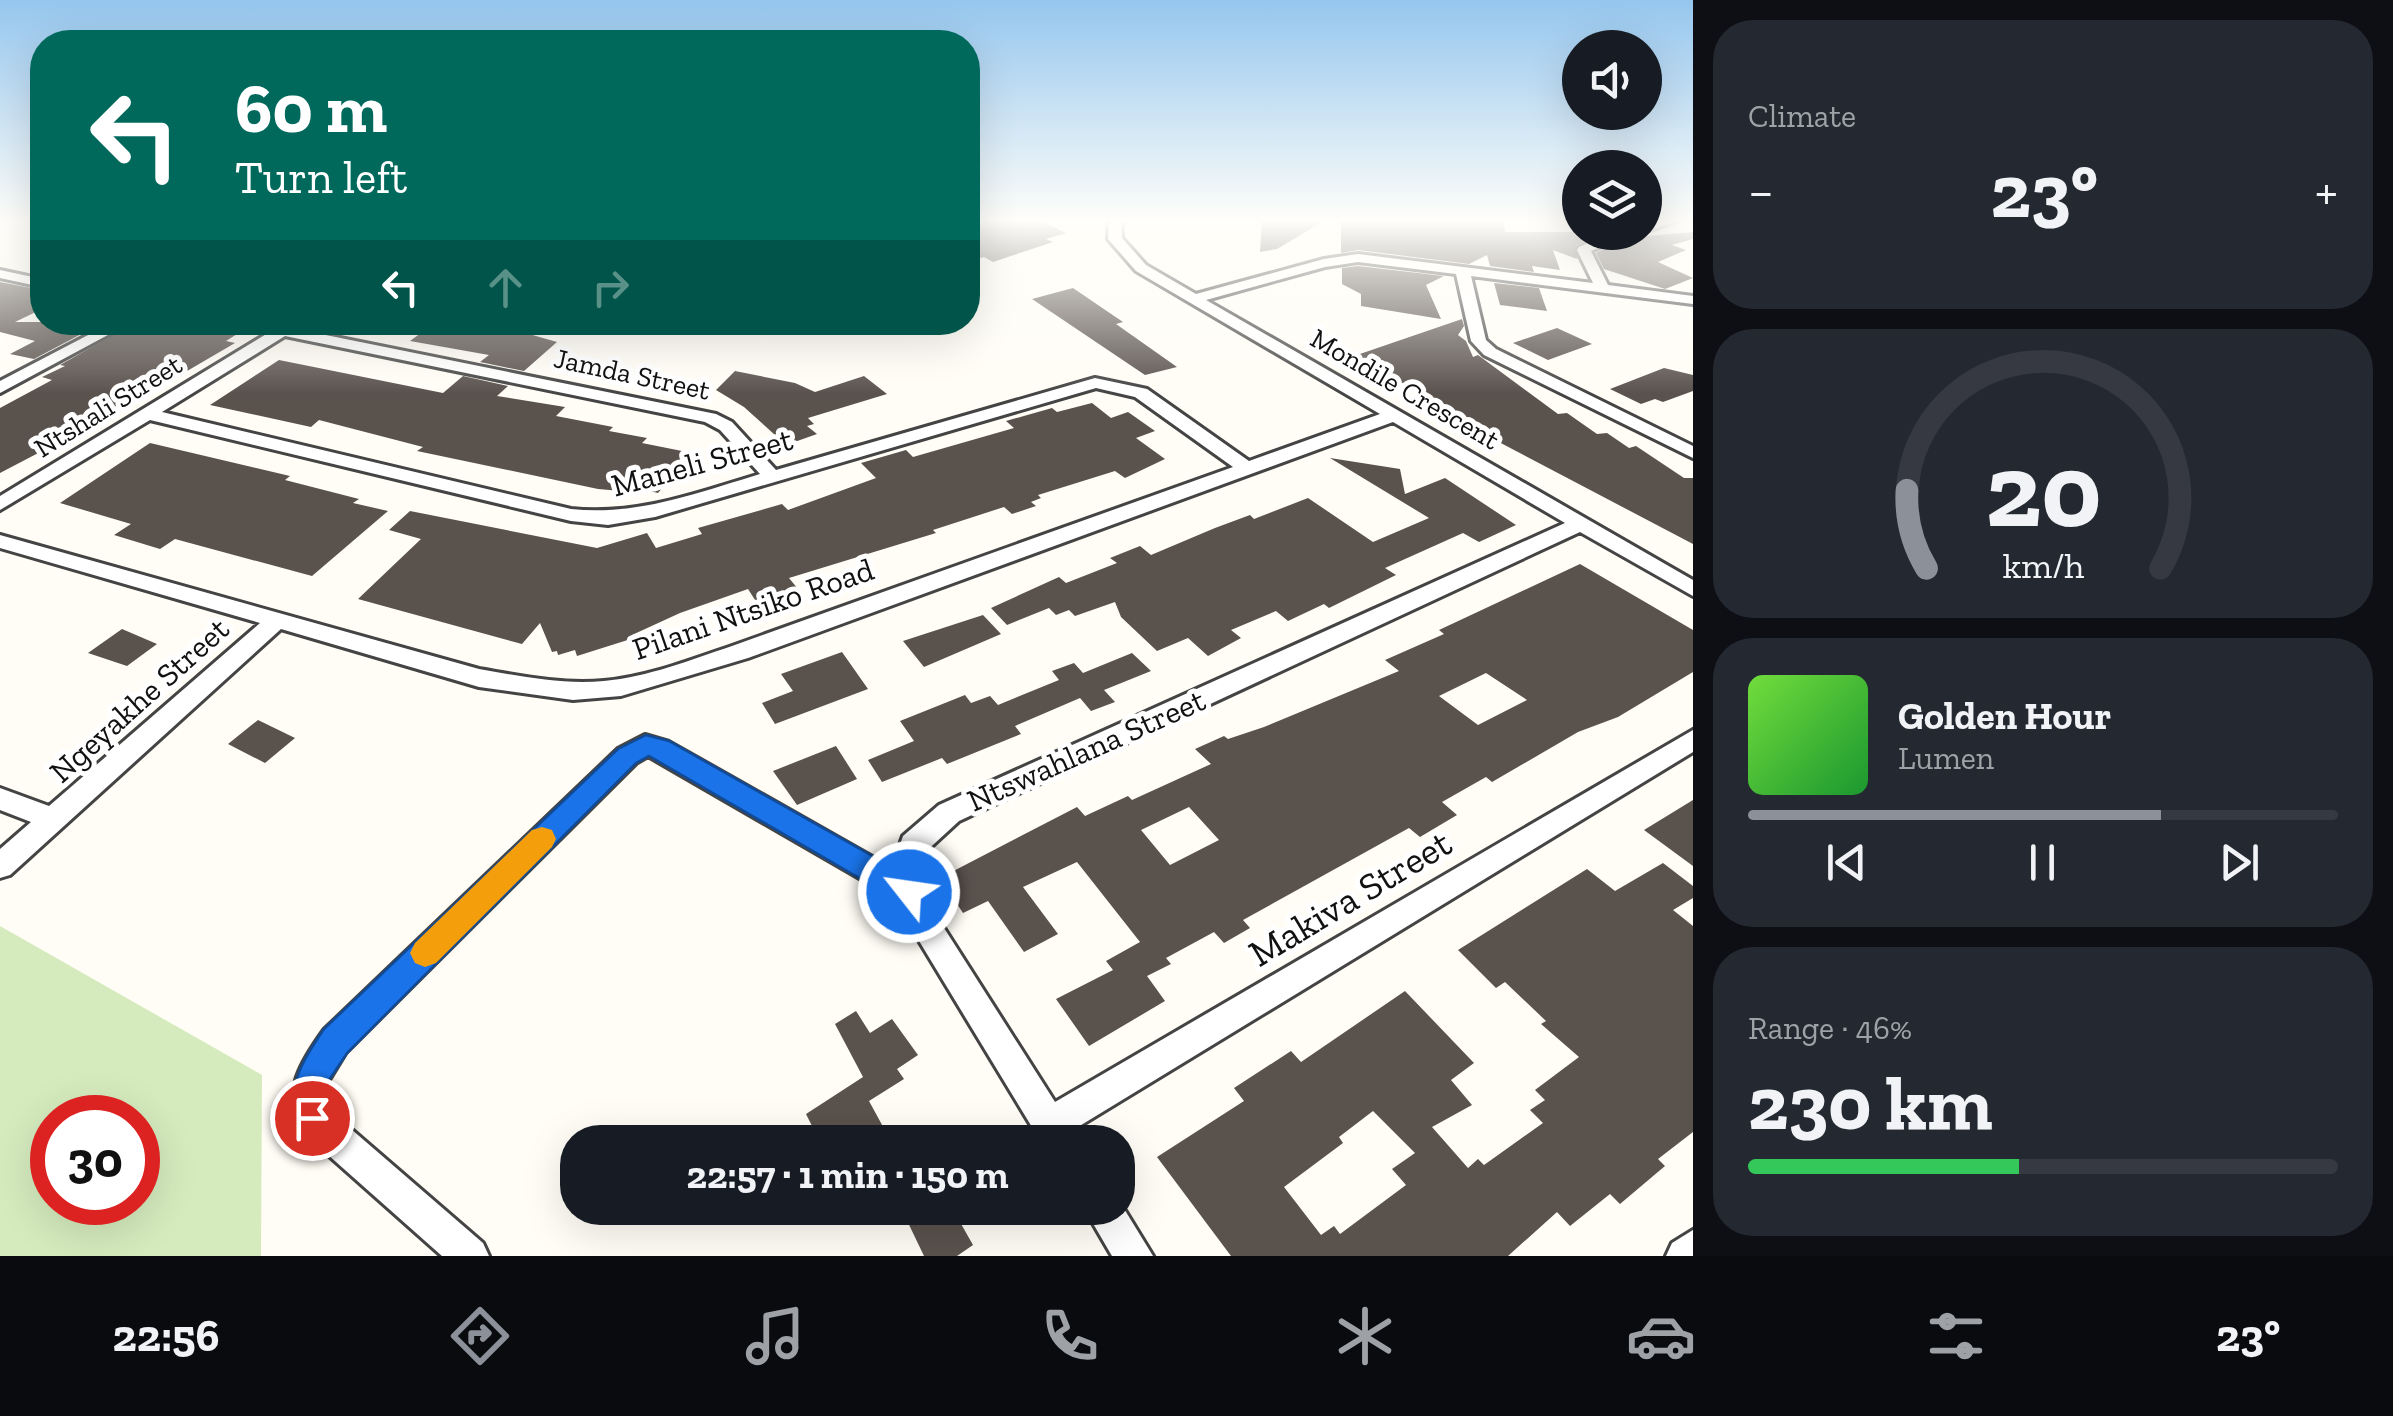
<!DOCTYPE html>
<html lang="en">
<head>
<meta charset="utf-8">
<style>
	body { margin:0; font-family:"Zilla Slab",serif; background:#242831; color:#f1f3f6; height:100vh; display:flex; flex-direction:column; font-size:38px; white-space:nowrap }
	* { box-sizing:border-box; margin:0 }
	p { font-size:32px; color:#9ea1a6 }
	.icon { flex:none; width:55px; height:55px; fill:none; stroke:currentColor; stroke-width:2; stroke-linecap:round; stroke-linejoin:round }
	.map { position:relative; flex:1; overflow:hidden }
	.drawer { display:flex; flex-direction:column; gap:20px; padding:20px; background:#0d0f14; width:700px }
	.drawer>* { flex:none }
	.guide { position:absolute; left:30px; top:30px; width:950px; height:305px; border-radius:40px; box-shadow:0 10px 40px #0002; background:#00695c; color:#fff; overflow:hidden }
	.fabs { position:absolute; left:1562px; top:30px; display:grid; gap:20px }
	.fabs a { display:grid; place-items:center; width:100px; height:100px; border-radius:50%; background:#171b24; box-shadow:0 10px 40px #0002; font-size:50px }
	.speed { position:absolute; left:30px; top:1095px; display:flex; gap:20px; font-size:50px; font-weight:700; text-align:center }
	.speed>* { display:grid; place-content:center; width:130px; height:130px; border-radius:50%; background:#171b24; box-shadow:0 10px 40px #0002; line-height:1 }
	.speed .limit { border:15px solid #d22; background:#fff; color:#111 }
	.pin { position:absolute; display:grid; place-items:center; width:85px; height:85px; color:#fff; margin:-42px; border:5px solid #fff; border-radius:50%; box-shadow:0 2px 10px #0007 }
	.me { position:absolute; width:110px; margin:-55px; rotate:300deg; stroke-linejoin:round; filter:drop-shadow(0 0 8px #0008) }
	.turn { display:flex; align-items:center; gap:35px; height:210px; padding:0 40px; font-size:45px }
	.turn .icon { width:130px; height:130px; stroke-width:2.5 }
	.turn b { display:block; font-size:70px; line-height:85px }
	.lanes { display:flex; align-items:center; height:95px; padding:0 40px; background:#0003; justify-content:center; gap:50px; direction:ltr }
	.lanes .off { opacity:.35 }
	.big { font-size:75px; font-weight:700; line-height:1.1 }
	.drawer .card { flex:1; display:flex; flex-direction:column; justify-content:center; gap:15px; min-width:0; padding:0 35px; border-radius:40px; background:#242831 }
	.drawer .dial { align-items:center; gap:0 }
	.dial svg { height:260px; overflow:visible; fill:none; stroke:#363941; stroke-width:7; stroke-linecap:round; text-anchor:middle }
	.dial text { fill:#f1f3f6; stroke:none }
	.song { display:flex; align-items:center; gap:30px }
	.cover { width:120px; height:120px; border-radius:15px; background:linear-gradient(135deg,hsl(100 70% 55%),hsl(130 70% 35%)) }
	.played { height:10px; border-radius:5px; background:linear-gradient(90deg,#8c9099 70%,#363941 70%) }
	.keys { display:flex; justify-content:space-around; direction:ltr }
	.heat { display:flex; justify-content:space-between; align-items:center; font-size:55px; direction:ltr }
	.charge { height:15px; border-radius:8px; background:linear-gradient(90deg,#34c759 46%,#363941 0) }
	.trip { position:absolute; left:560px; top:1125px; width:575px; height:100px; border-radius:40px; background:#171b24; box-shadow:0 10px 40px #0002; font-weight:700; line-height:100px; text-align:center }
	.tabs { display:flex; height:160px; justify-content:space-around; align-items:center; background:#090b0e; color:#9ea1a6 }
	.tabs .icon { width:70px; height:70px }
	.tabs .on { color:#8c9099 }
	.tabs b { font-size:45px; color:#f1f3f6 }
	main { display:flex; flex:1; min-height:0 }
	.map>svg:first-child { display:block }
	.green { fill:#d5ebbd; fill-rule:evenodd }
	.building { fill:#5a524d; fill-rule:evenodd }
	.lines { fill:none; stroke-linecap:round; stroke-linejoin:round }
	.street-casing { stroke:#444; stroke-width:6 }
	.street { fill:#fff; fill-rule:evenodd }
	.route { fill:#1a73e8; stroke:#114b97; stroke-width:2.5 }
	.slow { fill:#f59e0b }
	.labels { text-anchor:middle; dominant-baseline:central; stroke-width:10; stroke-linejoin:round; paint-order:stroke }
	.far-street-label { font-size:28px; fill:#111; stroke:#fff }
	.street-label { font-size:32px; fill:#111; stroke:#fff }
	.near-street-label { font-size:38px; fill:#111; stroke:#fff }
</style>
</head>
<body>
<main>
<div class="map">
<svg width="1693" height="1256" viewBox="0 0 1693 1256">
	<rect width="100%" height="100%" fill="#fffdf5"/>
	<path class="green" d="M0,926L262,1075L261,1256H0ZM52,1118H138V1202H52Z"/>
	<g class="building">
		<polygon points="968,219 1037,219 1066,233 1046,239 1053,242 993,262 984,257 968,262"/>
		<polygon points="1262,219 1327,219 1277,249 1260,252"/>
		<polygon points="1341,219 1503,219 1505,232 1603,232 1576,245 1577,259 1553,250 1560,270 1532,266 1534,272 1490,266 1487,255 1469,264 1358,250 1341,253"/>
		<polygon points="1639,232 1646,236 1693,232 1693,239 1672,245 1686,250 1658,262 1693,278 1665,289 1604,269 1596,253"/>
		<polygon points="1358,266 1444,276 1426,285 1441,319 1361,306 1361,294 1342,284 1342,268"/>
		<polygon points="0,282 42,290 42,309 15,322 104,322 34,359 10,354 35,341 0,332"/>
		<polygon points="1494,283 1539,288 1547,311 1500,305"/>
		<polygon points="1073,288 1123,322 1116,324 1177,367 1145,375 1032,299"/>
		<polygon points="1462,319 1464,326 1458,335 1466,341 1473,357 1478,355 1558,414 1567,413 1597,434 1607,433 1629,448 1636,446 1684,478 1693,478 1693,544 1415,398 1424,395 1354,356"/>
		<polygon points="136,322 256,322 226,341 235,343 146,395 138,393 136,401 78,441 67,438 0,473 0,408 52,380 42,377 65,366 60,365"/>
		<polygon points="436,322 487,322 557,342 524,371 480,362 489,355 410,341"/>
		<polygon points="1557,328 1592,344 1548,360 1513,343"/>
		<polygon points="279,360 443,393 463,376 508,386 497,396 565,407 556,416 613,427 609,431 647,438 642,443 692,453 658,493 616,483 621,491 598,489 417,451 423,447 319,420 311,427 210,405"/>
		<polygon points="1664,368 1693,375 1693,391 1663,402 1655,399 1641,404 1610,389"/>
		<polygon points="735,371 795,383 815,392 864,376 887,394 808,418 814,424 807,426 817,434 786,445 744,407 716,390"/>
		<polygon points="1092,403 1111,418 1128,412 1155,431 1136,438 1165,459 1125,478 1115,471 1038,495 1041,498 1031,502 1036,506 1012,514 1004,507 933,530 936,533 789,578 798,589 757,603 748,589 680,613 632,635 634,638 577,656 575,650 558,655 557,651 552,652 540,623 522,644 358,599 421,539 389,530 410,511 597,548 647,533 656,548 702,534 698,528 782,504 788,510 876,478 861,463 906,450 913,457 1014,428 1006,421 1052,408 1057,412"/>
		<polygon points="150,443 290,476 285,480 359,499 353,503 388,511 312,576 175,539 160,549 114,535 131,524 60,503"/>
		<polygon points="1330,458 1400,469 1405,494 1445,478 1516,525 1479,542 1463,533 1385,568 1396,575 1329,608 1324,604 1288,621 1276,611 1231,630 1241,638 1208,656 1188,638 1157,651 1121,617 1115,602 1075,616 1069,610 1056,615 1049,608 1007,625 991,608 1059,577 1066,583 1117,563 1110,558 1140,546 1151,555 1215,528 1250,515 1254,519 1308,498 1373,542 1429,518"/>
		<path d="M1580,564L1693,630V672L1618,717L1578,732L1492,782L1486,777L1442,802L1457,815L1420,837L1409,828L1243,920L1250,928L1224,943L1214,932L1166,958L1171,964L1147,976L1165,1001L1089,1046L1056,999L1113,970L1106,961L1140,942L1077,862L1023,887L1058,934L1024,952L988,901L963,913L940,878L1077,807L1085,816L1128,796L1132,800L1211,764L1195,749L1224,736L1228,739L1264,727L1399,671L1385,660L1444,634L1439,630ZM1486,673L1527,700L1478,725L1439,696ZM1189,807L1219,840L1170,865L1141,830Z"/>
		<polygon points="983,615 1001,634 924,667 903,641"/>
		<polygon points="122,629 157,644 127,666 88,653"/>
		<polygon points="842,652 868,689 775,724 762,703 793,691 781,674"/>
		<polygon points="1132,653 1151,671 1104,690 1115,702 1091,711 1080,698 1015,726 1021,734 947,764 942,758 882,782 868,760 914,741 900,721 965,695 971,703 990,696 998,705 1059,680 1052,671 1074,663 1083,673"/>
		<polygon points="258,720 295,738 265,763 228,744"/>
		<polygon points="836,746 857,779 797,805 773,771"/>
		<polygon points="1693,800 1693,866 1644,830"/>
		<path d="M1663,863L1693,886V898L1673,910L1693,926V1132L1658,1159L1665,1166L1620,1204L1610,1194L1570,1226L1557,1212L1508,1256H1231L1157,1157L1244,1101L1234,1088L1291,1051L1301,1062L1405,991L1474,1063L1451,1080L1472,1105L1432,1127L1468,1168L1478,1159L1484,1165L1543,1123L1530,1110L1545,1100L1535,1090L1579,1057L1541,1024L1546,1021L1505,982L1496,988L1458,950L1587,869L1615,891ZM1373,1111L1415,1153L1392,1169L1406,1185L1340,1234L1334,1226L1321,1235L1284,1187L1343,1143L1339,1137Z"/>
		<polygon points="856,1011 870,1033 892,1019 918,1055 897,1069 904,1079 869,1101 887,1134 873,1142 820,1142 806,1114 863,1077 835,1024"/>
		<polygon points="901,1208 952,1208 973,1245 957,1256 924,1256"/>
	</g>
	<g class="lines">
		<g class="street-casing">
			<g id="street">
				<path d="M1109,219H1121L1122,238L1146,265L1196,294L1324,259L1358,254L1593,283L1577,250L1579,247L1614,232H1635L1591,251L1608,285L1693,296V304L1471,276L1486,340L1496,349L1693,446V458L1484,355L1471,341L1456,274L1358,262L1325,267L1206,300L1693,580V596L1580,532L959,821L922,855V879L930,906L1055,1102L1693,730V752L1073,1130L1077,1142H1041L907,921L899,901L648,756L636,763L346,1052L327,1083L329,1110L483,1243L489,1256H442L300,1130C283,1090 301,1062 324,1030L618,749L645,735L669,742L892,868L903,836L939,805L1565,523L1393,422L748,658L621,696L573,700L479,687L281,629L10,875L0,878V849L31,822L0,810V788L49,806L260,623L0,548V535L479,669C520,676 562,685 604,681C648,677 690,660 732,646L1233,467L1135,397L1096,388L655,517L608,525L571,521L150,420L0,510V496L286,322H301L296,329L716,414L732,422L776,470L1095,378L1147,389L1249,461L1380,414L1136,271L1108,239ZM285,336L705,422L720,430L760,474C697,493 637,516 571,509L162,412Z"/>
				<polygon points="1664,219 1682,219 1645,232 1645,224"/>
				<polygon points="0,270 42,279 42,287 0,278"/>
				<polygon points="113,322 132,322 0,393 0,381"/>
				<polygon points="1118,1199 1153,1256 1112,1256 1084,1208 1118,1208"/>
				<polygon points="1693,1230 1693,1256 1666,1256 1672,1243"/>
			</g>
		</g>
		<use href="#street" class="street"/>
	</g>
	<linearGradient id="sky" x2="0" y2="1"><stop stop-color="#95c6ee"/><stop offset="0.56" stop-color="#fffefa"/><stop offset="1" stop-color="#fffefa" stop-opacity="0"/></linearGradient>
	<rect width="1693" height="394" fill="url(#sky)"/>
	<path class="route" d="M646,735L669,741L920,883L924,892L920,901L909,905L899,901L649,756L636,763L347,1053L327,1083L329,1118L324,1130L312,1135L300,1130C283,1090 302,1062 324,1029L618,749Z"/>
	<polygon class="slow" points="542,827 552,830 556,839 552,847 436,963 425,967 415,963 410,953 415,943 532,830"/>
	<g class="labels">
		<g class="far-street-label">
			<text transform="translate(632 374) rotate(12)">Jamda Street</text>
			<text transform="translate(1405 389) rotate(30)">Mondile Crescent</text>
			<text transform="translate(108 406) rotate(-32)">Ntshali Street</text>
		</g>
		<g class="street-label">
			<text transform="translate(702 462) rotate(-15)">Maneli Street</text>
			<text transform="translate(753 609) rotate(-19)">Pilani Ntsiko Road</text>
			<text transform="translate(139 700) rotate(-42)">Ngeyakhe Street</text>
			<text transform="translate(1086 750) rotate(-24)">Ntswahlana Street</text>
		</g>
		<g class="near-street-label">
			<text transform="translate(1350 898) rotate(-31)">Makiva Street</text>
		</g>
	</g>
</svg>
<div class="fabs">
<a><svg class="icon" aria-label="sound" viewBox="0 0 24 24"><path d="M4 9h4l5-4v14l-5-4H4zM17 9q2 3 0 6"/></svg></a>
<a><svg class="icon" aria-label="layers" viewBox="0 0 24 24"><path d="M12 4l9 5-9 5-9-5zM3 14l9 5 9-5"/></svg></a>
</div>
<div class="speed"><div class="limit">30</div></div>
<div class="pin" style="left:312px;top:1118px;background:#d93025"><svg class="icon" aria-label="arrive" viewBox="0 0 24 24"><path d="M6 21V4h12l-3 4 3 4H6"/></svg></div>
<svg class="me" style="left:909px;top:892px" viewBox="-20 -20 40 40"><circle r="17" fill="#1a73e8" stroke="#fff" stroke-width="3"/><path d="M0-11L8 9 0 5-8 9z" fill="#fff"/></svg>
<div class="trip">22:57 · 1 min · 150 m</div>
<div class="guide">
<div class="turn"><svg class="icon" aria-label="left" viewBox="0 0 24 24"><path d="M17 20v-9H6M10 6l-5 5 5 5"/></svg><div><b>60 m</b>Turn left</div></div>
<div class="lanes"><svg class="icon" aria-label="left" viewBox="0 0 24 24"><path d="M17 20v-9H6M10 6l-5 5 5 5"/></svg><svg class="icon off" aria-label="ahead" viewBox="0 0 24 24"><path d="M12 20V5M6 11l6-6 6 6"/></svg><svg class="icon off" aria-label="right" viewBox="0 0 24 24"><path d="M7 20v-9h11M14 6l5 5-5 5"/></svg></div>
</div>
</div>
<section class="drawer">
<div class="card"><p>Climate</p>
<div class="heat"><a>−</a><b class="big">23°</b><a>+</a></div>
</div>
<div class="card dial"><svg viewBox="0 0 100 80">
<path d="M14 69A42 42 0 1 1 86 69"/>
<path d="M14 69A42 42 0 0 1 8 45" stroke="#8c9099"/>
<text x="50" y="56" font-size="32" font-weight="700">20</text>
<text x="50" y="72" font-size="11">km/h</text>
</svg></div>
<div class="card">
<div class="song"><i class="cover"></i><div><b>Golden Hour</b><p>Lumen</p></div></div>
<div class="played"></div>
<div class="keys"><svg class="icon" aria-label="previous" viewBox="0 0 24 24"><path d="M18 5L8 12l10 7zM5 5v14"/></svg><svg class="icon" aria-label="pause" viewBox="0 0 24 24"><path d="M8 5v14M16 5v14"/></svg><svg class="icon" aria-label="next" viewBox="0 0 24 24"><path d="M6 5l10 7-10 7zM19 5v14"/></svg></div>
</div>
<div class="card"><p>Range · 46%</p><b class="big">230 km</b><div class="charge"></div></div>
</section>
</main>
<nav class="tabs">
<b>22:56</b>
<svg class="icon on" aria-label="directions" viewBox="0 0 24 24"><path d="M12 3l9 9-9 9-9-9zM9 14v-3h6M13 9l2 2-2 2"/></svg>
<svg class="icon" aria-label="music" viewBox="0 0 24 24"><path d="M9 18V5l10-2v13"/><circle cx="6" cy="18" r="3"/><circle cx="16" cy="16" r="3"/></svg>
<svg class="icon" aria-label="phone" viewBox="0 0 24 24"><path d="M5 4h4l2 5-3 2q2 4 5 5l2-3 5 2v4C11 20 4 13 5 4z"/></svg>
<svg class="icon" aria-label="climate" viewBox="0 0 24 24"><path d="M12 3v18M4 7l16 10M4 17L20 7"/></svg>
<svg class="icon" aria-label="car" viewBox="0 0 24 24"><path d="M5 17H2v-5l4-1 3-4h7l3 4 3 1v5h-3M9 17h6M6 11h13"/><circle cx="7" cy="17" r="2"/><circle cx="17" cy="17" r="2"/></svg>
<svg class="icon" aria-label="filters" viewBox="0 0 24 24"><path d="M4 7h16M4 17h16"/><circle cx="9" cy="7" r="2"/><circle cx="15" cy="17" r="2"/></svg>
<b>23°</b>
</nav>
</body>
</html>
